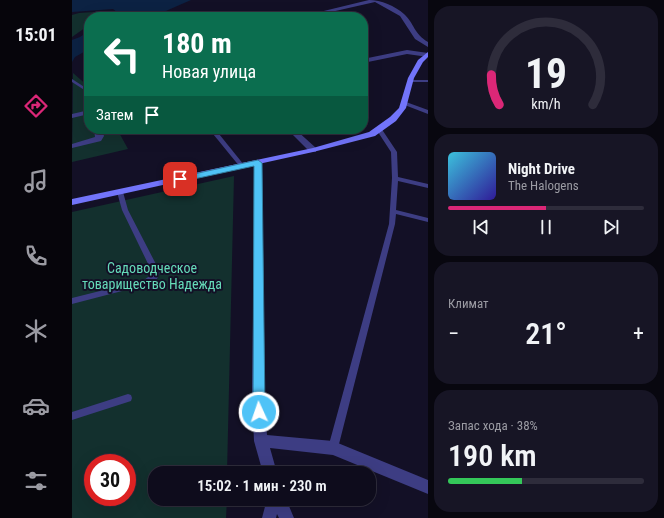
<!DOCTYPE html>
<html lang="ru">
<head>
<meta charset="utf-8">
<style>
	body { margin:0; font-family:"Roboto Condensed",sans-serif; background:#171525; color:#f1f3f6; height:100vh; display:flex; flex-direction:column; font-size:15px; white-space:nowrap }
	* { box-sizing:border-box; margin:0 }
	p { font-size:13px; color:#9b9ba3 }
	.icon { flex:none; width:22px; height:22px; fill:none; stroke:currentColor; stroke-width:2; stroke-linecap:round; stroke-linejoin:round }
	.map { position:relative; flex:1; overflow:hidden }
	.panel { display:flex; flex-direction:column; gap:6px; padding:6px; background:#08070f; width:236px }
	.panel>* { flex:none }
	.hud { position:absolute; left:12px; top:12px; width:284px; height:122px; border-radius:16px; box-shadow:0 4px 16px #0002,0 0 0 1px #2e2c3b; background:#0b6e4f; color:#fff; overflow:hidden }
	.speed { position:absolute; left:12px; top:454px; display:flex; gap:8px; font-size:20px; font-weight:700; text-align:center }
	.speed>* { display:grid; place-content:center; width:52px; height:52px; border-radius:50%; background:#0e0c1c; box-shadow:0 4px 16px #0002,0 0 0 1px #2e2c3b; line-height:1 }
	.speed .limit { border:6px solid #d22; background:#fff; color:#111 }
	.pin { position:absolute; display:grid; place-items:center; width:34px; height:34px; color:#fff; margin:-17px; border-radius:8px; box-shadow:0 2px 6px #0006 }
	.me { position:absolute; width:44px; margin:-22px; rotate:357deg; stroke-linejoin:round; filter:drop-shadow(0 0 3px #0008) }
	.turn { display:flex; align-items:center; gap:14px; height:84px; padding:0 12px; font-size:18px }
	.turn .icon { width:52px; height:52px; stroke-width:2.5 }
	.turn b { display:block; font-size:28px; line-height:34px }
	.then { display:flex; align-items:center; height:38px; padding:0 12px; background:#0003; gap:8px; font-size:15px }
	.big { font-size:30px; font-weight:600; line-height:1.1 }
	.panel .tile { flex:1; display:flex; flex-direction:column; justify-content:center; gap:6px; min-width:0; padding:0 14px; border-radius:16px; background:#171525 }
	.panel .dial { align-items:center; gap:0 }
	.dial svg { height:104px; overflow:visible; fill:none; stroke:#2e2c3b; stroke-width:7; stroke-linecap:round; text-anchor:middle }
	.dial text { fill:#f1f3f6; stroke:none }
	.song { display:flex; align-items:center; gap:12px }
	.cover { width:48px; height:48px; border-radius:6px; background:linear-gradient(135deg,hsl(190 70% 55%),hsl(250 70% 35%)) }
	.played { height:4px; border-radius:2px; background:linear-gradient(90deg,#db2777 50%,#2e2c3b 50%) }
	.keys { display:flex; justify-content:space-around; direction:ltr }
	.heat { display:flex; justify-content:space-between; align-items:center; font-size:22px; direction:ltr }
	.charge { height:6px; border-radius:3px; background:linear-gradient(90deg,#34c759 38%,#2e2c3b 0) }
	.trip { position:absolute; left:76px; top:466px; width:228px; height:40px; border-radius:16px; background:#0e0c1c; box-shadow:0 4px 16px #0002,0 0 0 1px #2e2c3b; font-weight:600; line-height:40px; text-align:center }
	main { display:flex; flex:1; min-height:0 }
	.tab-bar { display:flex; flex-direction:column; width:72px; justify-content:space-around; align-items:center; background:#06050b; color:#9b9ba3 }
	.tab-bar .icon { width:28px; height:28px }
	.tab-bar .active { color:#db2777 }
	.tab-bar b { font-size:18px; color:#f1f3f6 }
	.map>svg:first-child { display:block }
	.green { fill:#13302e; fill-rule:evenodd }
	.water { fill:#0c2243 }
	.lines { fill:none; stroke-linecap:round; stroke-linejoin:round }
	.lane { fill:#3d3d83; fill-rule:evenodd }
	.street { fill:#3d3d83; fill-rule:evenodd }
	.secondary { fill:#7274fa; fill-rule:evenodd }
	.route { fill:#4fc3f7; stroke:#337fa1 }
	.labels { text-anchor:middle; dominant-baseline:central; stroke-width:4; stroke-linejoin:round; paint-order:stroke }
	.park-label { font-size:14px; fill:#65dbb9; stroke:#131026 }
</style>
</head>
<body>
<main>
<nav class="tab-bar">
<b>15:01</b>
<svg class="icon active" aria-label="directions" viewBox="0 0 24 24"><path d="M12 3l9 9-9 9-9-9zM9 14v-3h6M13 9l2 2-2 2"/></svg>
<svg class="icon" aria-label="music" viewBox="0 0 24 24"><path d="M9 18V5l10-2v13"/><circle cx="6" cy="18" r="3"/><circle cx="16" cy="16" r="3"/></svg>
<svg class="icon" aria-label="phone" viewBox="0 0 24 24"><path d="M5 4h4l2 5-3 2q2 4 5 5l2-3 5 2v4C11 20 4 13 5 4z"/></svg>
<svg class="icon" aria-label="climate" viewBox="0 0 24 24"><path d="M12 3v18M4 7l16 10M4 17L20 7"/></svg>
<svg class="icon" aria-label="car" viewBox="0 0 24 24"><path d="M5 17H2v-5l4-1 3-4h7l3 4 3 1v5h-3M9 17h6M6 11h13"/><circle cx="7" cy="17" r="2"/><circle cx="17" cy="17" r="2"/></svg>
<svg class="icon" aria-label="filters" viewBox="0 0 24 24"><path d="M4 7h16M4 17h16"/><circle cx="9" cy="7" r="2"/><circle cx="15" cy="17" r="2"/></svg>
</nav>
<div class="map">
<svg width="356" height="518" viewBox="0 0 356 518">
	<rect width="100%" height="100%" fill="#131026"/>
	<g class="green">
		<polygon points="38,11 30,17 17,17 17,25 0,37 0,15 7,13"/>
		<polygon points="1,73 17,87 17,129 45,129 56,149 0,162"/>
		<path d="M162,176L155,473H83V499H155L154,518H0V212ZM21,463H55V497H21Z"/>
	</g>
	<g class="water">
		<polygon points="0,0 119,0 80,17 38,17 45,12 41,9 0,12"/>
		<polygon points="17,31 17,49 3,57 0,62 0,40 8,37"/>
	</g>
	<g class="lines">
		<g class="lane">
			<polygon points="0,79 17,90 17,93 0,82"/>
			<polygon points="336,80 356,80 356,82 338,82 336,81"/>
			<polygon points="330,102 334,102 356,110 356,114 330,104"/>
			<polygon points="307,127 309,128 325,152 326,177 356,184 356,188 326,181 324,210 356,218 356,222 324,214 323,224 266,448 264,451 261,453 258,451 256,448 317,224 320,178 319,152 304,129"/>
			<polygon points="137,129 143,129 172,165 172,167 168,167"/>
			<polygon points="48,190 51,192 56,210 88,272 85,279 77,284 0,304 0,298 72,280 79,275 80,272 50,210 45,192"/>
			<polygon points="56,394 59,395 60,398 59,401 0,420 0,412"/>
		</g>
		<g class="street">
			<path d="M297,0C309,0 323,6 332,14C342,23 342,34 356,42V47L343,39L328,16L303,2L237,17H227Z"/>
			<polygon points="335,50 356,53 356,57 335,54 291,63 291,59"/>
			<polygon points="17,110 17,114 0,118 0,114"/>
			<polygon points="22,129 30,129 32,136 29,141 0,148 0,144 23,137"/>
			<polygon points="215,129 223,129 244,148 244,152 238,152"/>
			<polygon points="183,161 186,161 190,163 192,397 195,435 261,441 356,480 356,494 261,455 198,448 205,473 191,473 182,441 180,397"/>
			<polygon points="195,499 214,499 222,518 207,518 205,514 204,518 190,518"/>
		</g>
		<polygon class="secondary" points="356,52 356,57 351,62 342,78 334,108 324,121 303,136 241,152 0,205 0,199 241,148 297,132 318,117 327,108 336,78 346,60"/>
	</g>
	<polygon class="route" points="186,160 190,163 193,412 191,416 187,417 183,416 181,412 182,166 108,182 104,179 108,177"/>
	<g class="labels">
		<g class="park-label">
			<text x="80" y="268">Садоводческое<tspan x="80" dy="16">товарищество Надежда</tspan></text>
		</g>
	</g>
</svg>
<div class="speed"><div class="limit">30</div></div>
<div class="pin" style="left:108px;top:179px;background:#d93025"><svg class="icon" aria-label="arrive" viewBox="0 0 24 24"><path d="M6 21V4h12l-3 4 3 4H6"/></svg></div>
<svg class="me" style="left:187px;top:412px" viewBox="-20 -20 40 40"><circle r="17" fill="#4fc3f7" stroke="#fff" stroke-width="3"/><path d="M0-11L8 9 0 5-8 9z" fill="#fff"/></svg>
<div class="trip">15:02 · 1 мин · 230 m</div>
<div class="hud">
<div class="turn"><svg class="icon" aria-label="left" viewBox="0 0 24 24"><path d="M17 20v-9H6M10 6l-5 5 5 5"/></svg><div><b>180 m</b>Новая улица</div></div>
<div class="then">Затем<svg class="icon" aria-label="arrive" viewBox="0 0 24 24"><path d="M6 21V4h12l-3 4 3 4H6"/></svg></div>
</div>
</div>
<section class="panel">
<div class="tile dial"><svg viewBox="0 0 100 80">
<path d="M14 69A42 42 0 1 1 86 69"/>
<path d="M14 69A42 42 0 0 1 8 46" stroke="#db2777"/>
<text x="50" y="56" font-size="32" font-weight="700">19</text>
<text x="50" y="72" font-size="11">km/h</text>
</svg></div>
<div class="tile">
<div class="song"><i class="cover"></i><div><b>Night Drive</b><p>The Halogens</p></div></div>
<div class="played"></div>
<div class="keys"><svg class="icon" aria-label="previous" viewBox="0 0 24 24"><path d="M18 5L8 12l10 7zM5 5v14"/></svg><svg class="icon" aria-label="pause" viewBox="0 0 24 24"><path d="M8 5v14M16 5v14"/></svg><svg class="icon" aria-label="next" viewBox="0 0 24 24"><path d="M6 5l10 7-10 7zM19 5v14"/></svg></div>
</div>
<div class="tile"><p>Климат</p>
<div class="heat"><a>−</a><b class="big">21°</b><a>+</a></div>
</div>
<div class="tile"><p>Запас хода · 38%</p><b class="big">190 km</b><div class="charge"></div></div>
</section>
</main>
</body>
</html>
